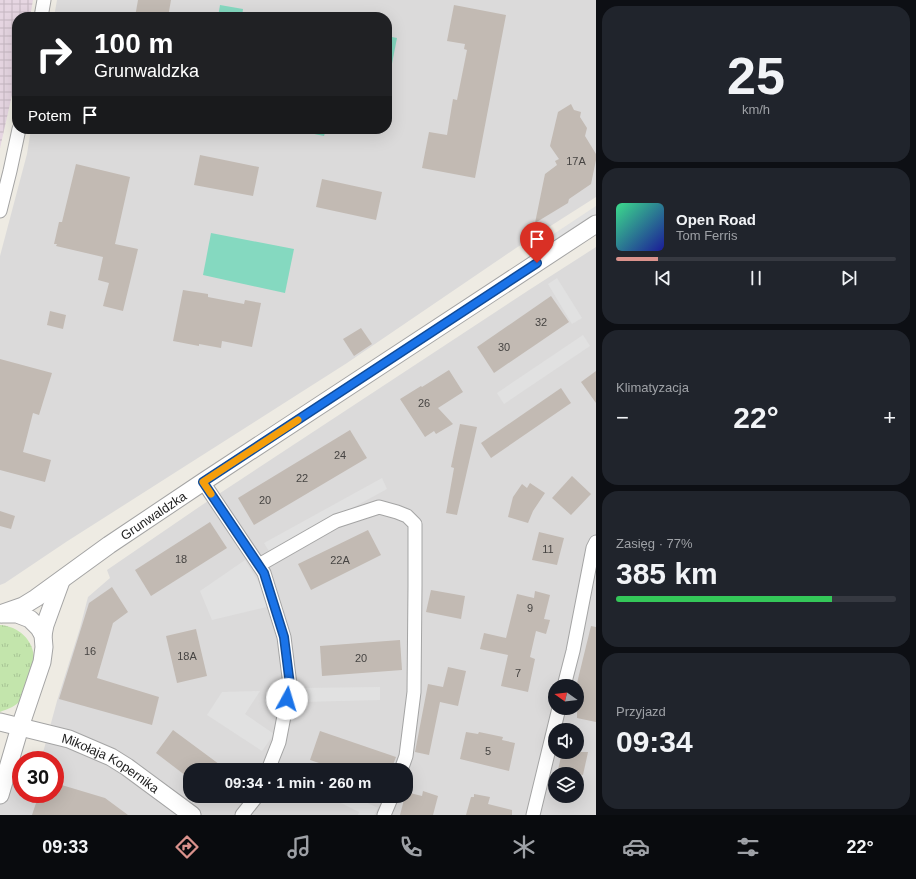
<!DOCTYPE html>
<html lang="pl">
<head>
<meta charset="utf-8">
<style>
	body { margin:0; font-family:Helvetica,sans-serif; background:#20242c; color:#f1f3f6; height:100vh; display:flex; flex-direction:column; font-size:15px; white-space:nowrap }
	* { box-sizing:border-box; margin:0 }
	p { font-size:13px; color:#9ea1a6 }
	.icon { flex:none; width:22px; height:22px; fill:none; stroke:currentColor; stroke-width:2; stroke-linecap:round; stroke-linejoin:round }
	.map { position:relative; flex:1; overflow:hidden }
	.side { display:flex; flex-direction:column; gap:6px; padding:6px; background:#0d0f14; width:320px }
	.side>* { flex:none }
	.guide { position:absolute; left:12px; top:12px; width:380px; height:122px; border-radius:16px; box-shadow:0 4px 16px #0002; background:#202124; color:#fff; overflow:hidden }
	.needle { width:26px; rotate:284deg }
	.buttons { position:absolute; left:548px; top:679px; display:grid; gap:8px }
	.buttons a { display:grid; place-items:center; width:36px; height:36px; border-radius:50%; background:#171b24; box-shadow:0 4px 16px #0002; font-size:20px }
	.speed { position:absolute; left:12px; top:751px; display:flex; gap:8px; font-size:20px; font-weight:700; text-align:center }
	.speed>* { display:grid; place-content:center; width:52px; height:52px; border-radius:50%; background:#171b24; box-shadow:0 4px 16px #0002; line-height:1 }
	.speed .limit { border:6px solid #d22; background:#fff; color:#111 }
	.pin { position:absolute; display:grid; place-items:center; width:34px; height:34px; color:#fff; margin:-41px -17px; border-radius:50% 50% 50% 0; rotate:-45deg; box-shadow:0 0 4px #0007 }
	.pin .icon { rotate:45deg }
	.me { position:absolute; width:44px; margin:-22px; rotate:6deg; stroke-linejoin:round; filter:drop-shadow(0 0 3px #0008) }
	.turn { display:flex; align-items:center; gap:14px; height:84px; padding:0 16px; font-size:18px }
	.turn .icon { width:52px; height:52px; stroke-width:2.5 }
	.turn b { display:block; font-size:28px; line-height:34px }
	.then { display:flex; align-items:center; height:38px; padding:0 16px; background:#0003; gap:8px; font-size:15px }
	.big { font-size:30px; font-weight:800; line-height:1.1 }
	.side .widget { flex:1; display:flex; flex-direction:column; justify-content:center; gap:6px; min-width:0; padding:0 14px; border-radius:16px; background:#20242c }
	.side .dial { align-items:center; gap:0 }
	.dial b { font-size:52px; line-height:1 }
	.song { display:flex; align-items:center; gap:12px }
	.cover { width:48px; height:48px; border-radius:6px; background:linear-gradient(135deg,hsl(150 70% 55%),hsl(240 70% 35%)) }
	.played { height:4px; border-radius:2px; background:linear-gradient(90deg,#da928c 15%,#363941 15%) }
	.keys { display:flex; justify-content:space-around; direction:ltr }
	.heat { display:flex; justify-content:space-between; align-items:center; font-size:22px; direction:ltr }
	.charge { height:6px; border-radius:3px; background:linear-gradient(90deg,#34c759 77%,#363941 0) }
	.trip { position:absolute; left:183px; top:763px; width:230px; height:40px; border-radius:16px; background:#171b24; box-shadow:0 4px 16px #0002; font-weight:800; line-height:40px; text-align:center }
	.menu { display:flex; height:64px; justify-content:space-around; align-items:center; background:#090b0e; color:#9ea1a6 }
	.menu .icon { width:28px; height:28px }
	.menu .current { color:#da928c }
	.menu b { font-size:18px; color:#f1f3f6 }
	main { display:flex; flex:1; min-height:0 }
	.map>svg:first-child { display:block }
	.residential { fill:#dbdada; fill-rule:evenodd }
	.industrial { fill:url(#industrial-grid) }
	.grass { fill:url(#grass-tufts) }
	.pitch { fill:#85d9c0 }
	.parking { fill:#e1e1e1 }
	.building { fill:#c2bab3 }
	.lines { fill:none; stroke-linecap:round; stroke-linejoin:round }
	.minor-casing { stroke:#a4a4a4; stroke-width:15 }
	.tertiary-casing { stroke:#a4a4a4; stroke-width:19 }
	.minor { stroke:#fff; stroke-width:13 }
	.tertiary { stroke:#fff; stroke-width:17 }
	.route-casing { stroke:#114b97; stroke-width:10 }
	.route { stroke:#1a73e8; stroke-width:7 }
	.slow { stroke:#f59e0b; stroke-width:7 }
	.labels { text-anchor:middle; dominant-baseline:central; stroke-width:4; stroke-linejoin:round; paint-order:stroke }
	.number-label { font-size:11px; fill:#464442 }
	.street-label { font-size:13px; fill:#1d1d1d; stroke:#fff }
</style>
</head>
<body>
<main>
<div class="map">
<svg width="596" height="815" viewBox="0 0 596 815">
	<defs>
		<pattern id="industrial-grid" width="8" height="8" patternUnits="userSpaceOnUse"><rect width="8" height="8" fill="#e6d6e2"/><path d="M0 4h8M4 0v8" fill="none" stroke="#c5b7c1"/></pattern>
		<pattern id="grass-tufts" width="24" height="20" patternUnits="userSpaceOnUse"><rect width="24" height="20" fill="#c3e5ac"/><path d="M3 7l-1-3M5 7V3M7 7l1-3M15 17l-1-3M17 17v-4M19 17l1-3" fill="none" stroke="#a7c494"/></pattern>
	</defs>
	<rect width="100%" height="100%" fill="#eeebe3"/>
	<g class="residential">
		<polygon points="57,0 596,0 596,197 516,248 347,363 66,542 5,583 0,585 0,256 27,154 31,129 387,129 387,17 54,17"/>
		<path d="M596,247V815H0V783H21V794H55V760H41L57,701L80,628L88,597L110,578L107,570L202,505L529,290ZM555,686H577V708H555ZM555,730H577V752H555ZM190,770H406V796H190ZM555,774H577V796H555Z"/>
	</g>
	<polygon class="industrial" points="0,0 33,0 30,17 17,17 17,73 0,148"/>
	<path class="grass" d="M0,625C18,626 34,640 34,659C34,666 30,675 27,682C26,688 24,695 21,700C16,706 8,709 0,712Z"/>
	<g class="pitch">
		<polygon points="220,5 243,9 242,17 218,17"/>
		<polygon points="387,36 397,38 387,89"/>
		<polygon points="290,129 326,129 324,136"/>
		<polygon points="211,233 294,249 285,293 203,275"/>
	</g>
	<g class="parking">
		<polygon points="596,206 596,214 541,250 537,245"/>
		<polygon points="557,278 582,318 572,324 548,284"/>
		<polygon points="583,335 590,346 504,404 497,393"/>
		<polygon points="382,478 387,489 270,553 264,543"/>
		<polygon points="245,560 261,586 267,607 212,620 200,591"/>
		<polygon points="380,687 380,700 301,702 301,688"/>
		<polygon points="260,691 245,714 274,734 262,751 207,715 222,692"/>
		<polygon points="329,796 353,796 378,808 374,815 358,815 359,812 329,797"/>
	</g>
	<g class="building">
		<polygon points="138,0 171,0 168,17 135,17"/>
		<polygon points="454,5 506,15 475,178 422,168 429,132 447,135 453,99 457,100 467,50 464,49 465,44 447,41"/>
		<polygon points="571,104 574,110 581,112 580,117 587,128 585,136 596,154 596,160 591,184 569,199 568,203 535,223 545,174 557,165 555,161 559,159 550,146 558,112"/>
		<polygon points="200,155 259,167 253,196 194,185"/>
		<polygon points="76,164 130,177 115,244 138,249 123,311 103,306 109,283 98,280 103,257 56,246 57,244 54,244 59,222 62,222"/>
		<polygon points="322,179 382,192 376,220 316,207"/>
		<polygon points="183,290 208,294 208,297 244,304 245,300 261,303 252,347 222,341 221,348 199,344 199,346 173,341"/>
		<polygon points="551,296 569,322 494,373 477,347"/>
		<polygon points="50,311 66,315 63,329 47,325"/>
		<polygon points="361,328 372,344 354,356 343,339"/>
		<polygon points="0,359 52,373 39,415 33,413 23,452 51,460 45,482 0,470"/>
		<polygon points="449,370 463,392 438,408 453,424 436,434 434,431 425,437 400,399 421,386 422,387"/>
		<polygon points="596,371 596,403 581,382"/>
		<polygon points="561,388 571,403 491,458 481,443"/>
		<polygon points="460,424 477,427 457,515 446,513 454,468 451,467"/>
		<polygon points="350,430 367,458 254,525 238,498"/>
		<polygon points="572,476 591,494 571,515 552,498"/>
		<polygon points="530,483 545,493 533,511 528,523 508,517 513,497 522,484 527,488"/>
		<polygon points="0,511 15,516 11,529 0,526"/>
		<polygon points="210,522 227,548 151,596 135,570"/>
		<polygon points="368,530 381,555 311,590 298,564"/>
		<polygon points="539,532 564,538 557,565 532,560"/>
		<polygon points="112,587 128,612 113,623 97,678 159,697 152,725 59,699 89,603"/>
		<polygon points="431,590 465,596 461,619 426,612"/>
		<polygon points="535,591 550,595 544,619 550,620 546,634 536,631 530,657 535,659 528,692 501,686 508,655 480,649 484,633 506,638 517,594 534,598"/>
		<polygon points="591,626 596,627 596,722 577,718 577,683"/>
		<polygon points="196,629 207,676 177,683 166,636"/>
		<polygon points="400,640 402,670 322,676 320,646"/>
		<polygon points="448,667 466,671 458,706 440,702 429,755 415,752 428,684 443,687"/>
		<polygon points="173,730 227,770 190,770 190,779 156,753"/>
		<polygon points="320,731 396,757 391,770 340,770 310,760"/>
		<polygon points="466,732 478,734 479,732 503,737 502,740 515,743 509,771 460,759"/>
		<polygon points="562,752 588,752 583,775 558,770"/>
		<polygon points="55,783 105,798 128,815 32,815 39,794 55,794"/>
		<polygon points="423,791 438,796 433,815 400,815 405,796 406,796 406,792 422,796"/>
		<polygon points="474,794 490,797 488,804 512,810 512,815 466,815 471,797 474,797"/>
	</g>
	<g class="lines">
		<g class="minor-casing">
			<g id="minor">
				<polyline points="41,17 44,0"/>
				<polyline points="0,211 10,171 19,129"/>
				<polyline points="203,482 264,573 284,637 290,685 279,742 268,770"/>
				<polyline points="259,565 336,521 379,507 397,512 407,516 415,524 415,586 414,692 406,756 401,770"/>
				<polyline points="564,686 573,651 593,548 596,542"/>
				<polyline points="242,815 257,796"/>
				<polyline points="384,815 392,796"/>
				<polyline points="533,815 559,708"/>
			</g>
		</g>
		<g class="tertiary-casing">
			<g id="tertiary">
				<path id="s1" d="M0,614L23,606L36,598L109,545L203,482L596,224"/>
				<polyline points="43,635 45,625 61,581"/>
				<path id="s2" d="M0,722L69,739L111,757L127,767L192,815"/>
				<polyline points="0,795 20,727 42,662 44,647 43,635 39,628 30,619 17,614 3,614"/>
			</g>
		</g>
		<use href="#minor" class="minor"/>
		<use href="#tertiary" class="tertiary"/>
	</g>
	<g class="lines">
		<g class="route-casing">
			<polyline id="route" points="287,699 290,685 284,637 264,573 203,482 537,263"/>
		</g>
		<use href="#route" class="route"/>
		<polyline class="slow" points="211,494 203,482 298,420"/>
	</g>
	<g class="labels">
		<g class="number-label">
			<text x="576" y="161">17A</text>
			<text x="541" y="322">32</text>
			<text x="504" y="347">30</text>
			<text x="424" y="403">26</text>
			<text x="340" y="455">24</text>
			<text x="302" y="478">22</text>
			<text x="265" y="500">20</text>
			<text x="548" y="549">11</text>
			<text x="181" y="559">18</text>
			<text x="340" y="560">22A</text>
			<text x="530" y="608">9</text>
			<text x="90" y="651">16</text>
			<text x="187" y="656">18A</text>
			<text x="361" y="658">20</text>
			<text x="518" y="673">7</text>
			<text x="488" y="751">5</text>
		</g>
		<g class="street-label">
			<text stroke="none"><textPath href="#s1" startOffset="183">Grunwaldzka</textPath></text>
			<text stroke="none"><textPath href="#s2" startOffset="119">Mikołaja Kopernika</textPath></text>
		</g>
	</g>
</svg>
<div class="buttons">
<a><svg class="needle" viewBox="-14 -14 28 28"><path d="M0-13l5 13h-10z" fill="#e53935"/><path d="M0 13l5-13h-10z" fill="#9ea1a6"/></svg></a>
<a><svg class="icon" aria-label="sound" viewBox="0 0 24 24"><path d="M4 9h4l5-4v14l-5-4H4zM17 9q2 3 0 6"/></svg></a>
<a><svg class="icon" aria-label="layers" viewBox="0 0 24 24"><path d="M12 4l9 5-9 5-9-5zM3 14l9 5 9-5"/></svg></a>
</div>
<div class="speed"><div class="limit">30</div></div>
<div class="pin" style="left:537px;top:263px;background:#d93025"><svg class="icon" aria-label="arrive" viewBox="0 0 24 24"><path d="M6 21V4h12l-3 4 3 4H6"/></svg></div>
<svg class="me" style="left:287px;top:699px" viewBox="-20 -20 40 40"><circle r="19" fill="#fff"/><path d="M0-13L10 11 0 6-10 11z" fill="#1a73e8"/></svg>
<div class="trip">09:34 · 1 min · 260 m</div>
<div class="guide">
<div class="turn"><svg class="icon" aria-label="right" viewBox="0 0 24 24"><path d="M7 20v-9h11M14 6l5 5-5 5"/></svg><div><b>100 m</b>Grunwaldzka</div></div>
<div class="then">Potem<svg class="icon" aria-label="arrive" viewBox="0 0 24 24"><path d="M6 21V4h12l-3 4 3 4H6"/></svg></div>
</div>
</div>
<section class="side">
<div class="widget dial"><b>25</b><p>km/h</p></div>
<div class="widget">
<div class="song"><i class="cover"></i><div><b>Open Road</b><p>Tom Ferris</p></div></div>
<div class="played"></div>
<div class="keys"><svg class="icon" aria-label="previous" viewBox="0 0 24 24"><path d="M18 5L8 12l10 7zM5 5v14"/></svg><svg class="icon" aria-label="pause" viewBox="0 0 24 24"><path d="M8 5v14M16 5v14"/></svg><svg class="icon" aria-label="next" viewBox="0 0 24 24"><path d="M6 5l10 7-10 7zM19 5v14"/></svg></div>
</div>
<div class="widget"><p>Klimatyzacja</p>
<div class="heat"><a>−</a><b class="big">22°</b><a>+</a></div>
</div>
<div class="widget"><p>Zasięg · 77%</p><b class="big">385 km</b><div class="charge"></div></div>
<div class="widget"><p>Przyjazd</p><b class="big">09:34</b></div>
</section>
</main>
<nav class="menu">
<b>09:33</b>
<svg class="icon current" aria-label="directions" viewBox="0 0 24 24"><path d="M12 3l9 9-9 9-9-9zM9 14v-3h6M13 9l2 2-2 2"/></svg>
<svg class="icon" aria-label="music" viewBox="0 0 24 24"><path d="M9 18V5l10-2v13"/><circle cx="6" cy="18" r="3"/><circle cx="16" cy="16" r="3"/></svg>
<svg class="icon" aria-label="phone" viewBox="0 0 24 24"><path d="M5 4h4l2 5-3 2q2 4 5 5l2-3 5 2v4C11 20 4 13 5 4z"/></svg>
<svg class="icon" aria-label="climate" viewBox="0 0 24 24"><path d="M12 3v18M4 7l16 10M4 17L20 7"/></svg>
<svg class="icon" aria-label="car" viewBox="0 0 24 24"><path d="M5 17H2v-5l4-1 3-4h7l3 4 3 1v5h-3M9 17h6M6 11h13"/><circle cx="7" cy="17" r="2"/><circle cx="17" cy="17" r="2"/></svg>
<svg class="icon" aria-label="filters" viewBox="0 0 24 24"><path d="M4 7h16M4 17h16"/><circle cx="9" cy="7" r="2"/><circle cx="15" cy="17" r="2"/></svg>
<b>22°</b>
</nav>
</body>
</html>
